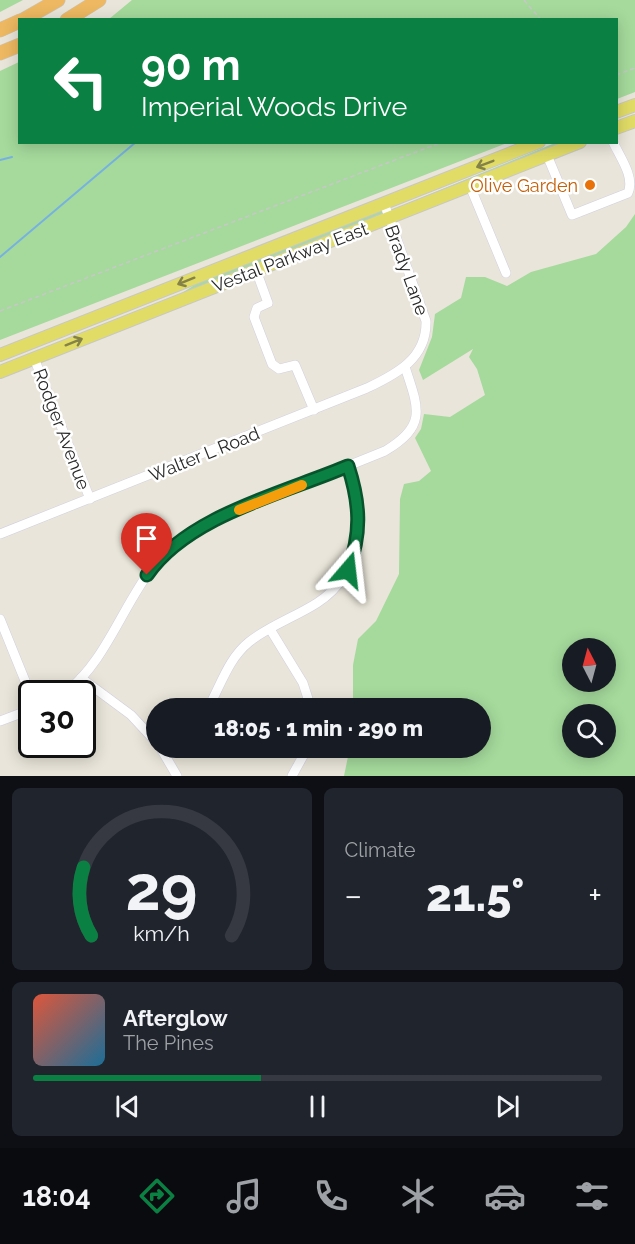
<!DOCTYPE html>
<html lang="en">
<head>
<meta charset="utf-8">
<style>
	body { margin:0; font-family:Raleway,sans-serif; background:#20242c; color:#f1f3f6; height:100vh; display:flex; flex-direction:column; font-size:22px; white-space:nowrap }
	* { box-sizing:border-box; margin:0 }
	p { font-size:20px; color:#9ea1a6 }
	.icon { flex:none; width:33px; height:33px; fill:none; stroke:currentColor; stroke-width:2; stroke-linecap:round; stroke-linejoin:round }
	.map { position:relative; height:776px; overflow:hidden }
	.details { display:flex; flex-direction:column; gap:12px; padding:12px; background:#0d0f14; flex:1 }
	.details>* { flex:none }
	.banner { position:absolute; left:18px; top:18px; width:600px; height:126px; border-radius:0px; box-shadow:0 3px 15px #0003; background:#0b8043; color:#fff; overflow:hidden }
	.needle { width:39px; rotate:354deg }
	.controls { position:absolute; left:562px; top:638px; display:grid; gap:12px }
	.controls a { display:grid; place-items:center; width:54px; height:54px; border-radius:50%; background:#171b24; box-shadow:0 3px 15px #0003; font-size:30px }
	.speed { position:absolute; left:18px; top:680px; display:flex; gap:12px; font-size:30px; font-weight:700; text-align:center }
	.speed>* { display:grid; place-content:center; width:78px; height:78px; border-radius:50%; background:#171b24; box-shadow:0 3px 15px #0003; line-height:1 }
	.speed .limit { border:3px solid #111; border-radius:9px; background:#fff; color:#111 }
	.pin { position:absolute; display:grid; place-items:center; width:51px; height:51px; color:#fff; margin:-62px -26px; border-radius:50% 50% 50% 0; rotate:-45deg; box-shadow:0 0 6px #0007 }
	.pin .icon { rotate:45deg }
	.me { position:absolute; width:66px; margin:-33px; rotate:17deg; stroke-linejoin:round; filter:drop-shadow(0 0 4px #0008) }
	.turn { display:flex; align-items:center; gap:21px; height:126px; padding:0 24px; font-size:27px }
	.turn .icon { width:78px; height:78px; stroke-width:2.5 }
	.turn b { display:block; font-size:42px; line-height:51px }
	.big { font-size:45px; font-weight:800; line-height:1.1 }
	.details .card { flex:1; display:flex; flex-direction:column; justify-content:center; gap:9px; min-width:0; padding:0 21px; border-radius:9px; background:#20242c }
	.details .dial { align-items:center; gap:0 }
	.dial svg { height:156px; overflow:visible; fill:none; stroke:#363941; stroke-width:7; stroke-linecap:round; text-anchor:middle }
	.dial text { fill:#f1f3f6; stroke:none }
	.song { display:flex; align-items:center; gap:18px }
	.cover { width:72px; height:72px; border-radius:9px; background:linear-gradient(135deg,hsl(10 70% 55%),hsl(200 70% 35%)) }
	.played { height:6px; border-radius:3px; background:linear-gradient(90deg,#0b8043 40%,#363941 40%) }
	.keys { display:flex; justify-content:space-around; direction:ltr }
	.heat { display:flex; justify-content:space-between; align-items:center; font-size:33px; direction:ltr }
	.details .tiles { flex:1; display:grid; gap:12px; grid-template-columns:1fr 1fr }
	.card:last-child { grid-column:span 2 }
	.trip { position:absolute; left:146px; top:698px; width:345px; height:60px; border-radius:30px; background:#171b24; box-shadow:0 3px 15px #0003; font-weight:800; line-height:60px; text-align:center }
	.menu { display:flex; height:96px; justify-content:space-around; align-items:center; background:#090b0e; color:#9ea1a6 }
	.menu .icon { width:42px; height:42px }
	.menu .current { color:#0b8043 }
	.menu b { font-size:27px; color:#f1f3f6 }
	.map>svg:first-child { display:block }
	.green { fill:#a5da9c; fill-rule:evenodd }
	.lines { fill:none; stroke-linecap:round; stroke-linejoin:round }
	.stream { stroke:#77b1e1; stroke-width:2 }
	.minor-casing { stroke:#d0d0df; stroke-width:10 }
	.major-casing { stroke:#c7c7c7; stroke-width:14 }
	.highway-casing { stroke:#c7c7c7; stroke-width:15 }
	.path { stroke:#c7c7c7; stroke-width:1.5; stroke-dasharray:4.5 3; stroke-linecap:butt }
	.minor { stroke:#fff; stroke-width:9 }
	.major { stroke:#e1dc66; stroke-width:12 }
	.highway { stroke:#edb861; stroke-width:14 }
	.oneway { stroke:#848246 }
	.route-casing { stroke:#07532c; stroke-width:15 }
	.route { stroke:#0b8043; stroke-width:10 }
	.slow { stroke:#f59e0b; stroke-width:10 }
	.food-dot { fill:#e8710a; stroke:#fff; stroke-width:2 }
	.labels { text-anchor:middle; dominant-baseline:central; stroke-width:5; stroke-linejoin:round; paint-order:stroke }
	.food-label { font-size:18px; fill:#c56008; stroke:#fff; text-anchor:end }
	.street-label { font-size:18px; fill:#272727; stroke:#fff }
</style>
</head>
<body>
<div class="map">
<svg width="635" height="776" viewBox="0 0 635 776">
	<rect width="100%" height="100%" fill="#e9e5da"/>
	<g class="green">
		<polygon points="0,0 23,0 0,12"/>
		<polygon points="132,0 635,0 635,92 617,99 616,20 109,19"/>
		<polygon points="19,62 20,142 507,143 0,340 0,71"/>
		<polygon points="555,143 566,143 402,207 406,204"/>
		<polygon points="381,209 384,214 182,293 207,277"/>
		<path d="M635,214V776H344L350,747H480V708H353V665L358,639L376,621L399,574L400,499L404,484L419,481L431,471L415,438L421,429L424,414L450,417L485,395L477,369L469,357L473,349L423,380L419,370L432,337L435,314L461,298L466,277H485L507,286L531,272L596,254L626,227ZM573,648H606V681H573ZM573,714H606V747H573Z"/>
	</g>
	<g class="lines">
		<g class="stream">
			<polyline points="0,160 12,157"/>
			<polyline points="0,257 136,142"/>
		</g>
		<g class="minor-casing">
			<g id="minor">
				<path d="M547,155L572,215L628,193C635,177 620,157 613,142"/>
				<polyline points="470,186 506,273"/>
				<polyline points="256,270 268,303 257,308 254,317 272,364 279,369 295,365 314,410"/>
				<polyline points="34,358 90,499"/>
				<path d="M0,534L367,388C397,374 427,358 426,321L384,203"/>
				<polyline points="0,619 32,698"/>
				<polyline points="270,629 303,683 311,708"/>
				<polyline points="81,678 131,715 156,742"/>
				<path d="M65,693C106,662 123,604 155,564C168,547 184,536 202,525L385,451C427,426 419,409 405,367"/>
				<path d="M208,708C221,685 228,659 249,642C269,626 295,617 317,603C365,572 364,514 349,466"/>
				<polyline points="0,721 32,709"/>
				<polyline points="160,747 177,776"/>
				<polyline points="292,776 308,747"/>
			</g>
		</g>
		<g class="major-casing">
			<g id="major">
				<polyline points="616,112 635,105"/>
				<polyline points="616,128 635,121"/>
				<polyline points="0,355 539,142"/>
				<polyline points="0,372 580,142"/>
			</g>
		</g>
		<g class="highway-casing">
			<g id="highway">
				<polyline points="23,20 58,0"/>
				<polyline points="67,20 99,0"/>
				<polyline points="0,30 20,21"/>
				<polyline points="0,53 20,45"/>
			</g>
		</g>
		<g class="path">
			<polyline points="524,0 541,20"/>
			<polyline points="616,75 635,68"/>
			<polyline points="0,311 442,142"/>
		</g>
		<use href="#minor" class="minor"/>
		<use href="#major" class="major"/>
		<use href="#highway" class="highway"/>
	</g>
	<defs><path id="oneway-shaft" d="M-6 0H5M1.5-3L5.5 0L1.5 3" fill="none" stroke-width="1.6" stroke-linecap="round" stroke-linejoin="round" transform="scale(1.5)"/></defs>
	<g class="oneway">
		<use href="#oneway-shaft" transform="translate(485 164) rotate(159)"/>
		<use href="#oneway-shaft" transform="translate(186 281) rotate(158)"/>
		<use href="#oneway-shaft" transform="translate(74 342) rotate(-22)"/>
	</g>
	<g class="lines">
		<g class="route-casing">
			<path id="route" d="M147,575C187,516 284,493 348,466C360,503 362,533 348,570"/>
		</g>
		<use href="#route" class="route"/>
		<polyline class="slow" points="239,510 302,485"/>
	</g>
	<circle class="food-dot" cx="590" cy="185" r="6"/>
	<g class="labels">
		<g class="food-label">
			<text x="578" y="185">Olive Garden</text>
		</g>
		<g class="street-label">
			<text transform="translate(290 257) rotate(-21)">Vestal Parkway East</text>
			<text transform="translate(407 270) rotate(70)">Brady Lane</text>
			<text transform="translate(62 429) rotate(69)">Rodger Avenue</text>
			<text transform="translate(204 454) rotate(-22)">Walter L Road</text>
		</g>
	</g>
</svg>
<div class="controls">
<a><svg class="needle" viewBox="-14 -14 28 28"><path d="M0-13l5 13h-10z" fill="#e53935"/><path d="M0 13l5-13h-10z" fill="#9ea1a6"/></svg></a>
<a><svg class="icon" aria-label="search" viewBox="0 0 24 24"><circle cx="10" cy="10" r="6"/><path d="M15 15l6 6"/></svg></a>
</div>
<div class="speed"><div class="limit">30</div></div>
<div class="pin" style="left:147px;top:575px;background:#d93025"><svg class="icon" aria-label="arrive" viewBox="0 0 24 24"><path d="M6 21V4h12l-3 4 3 4H6"/></svg></div>
<svg class="me" style="left:348px;top:570px" viewBox="-20 -20 40 40"><path d="M0-17L14 15 0 8-14 15z" fill="#0b8043" stroke="#fff" stroke-width="4"/></svg>
<div class="trip">18:05 · 1 min · 290 m</div>
<div class="banner">
<div class="turn"><svg class="icon" aria-label="left" viewBox="0 0 24 24"><path d="M17 20v-9H6M10 6l-5 5 5 5"/></svg><div><b>90 m</b>Imperial Woods Drive</div></div>
</div>
</div>
<section class="details">
<div class="tiles">
<div class="card dial"><svg viewBox="0 0 100 80">
<path d="M14 69A42 42 0 1 1 86 69"/>
<path d="M14 69A42 42 0 0 1 10 34" stroke="#0b8043"/>
<text x="50" y="56" font-size="32" font-weight="700">29</text>
<text x="50" y="72" font-size="11">km/h</text>
</svg></div>
<div class="card"><p>Climate</p>
<div class="heat"><a>−</a><b class="big">21.5°</b><a>+</a></div>
</div>
<div class="card">
<div class="song"><i class="cover"></i><div><b>Afterglow</b><p>The Pines</p></div></div>
<div class="played"></div>
<div class="keys"><svg class="icon" aria-label="previous" viewBox="0 0 24 24"><path d="M18 5L8 12l10 7zM5 5v14"/></svg><svg class="icon" aria-label="pause" viewBox="0 0 24 24"><path d="M8 5v14M16 5v14"/></svg><svg class="icon" aria-label="next" viewBox="0 0 24 24"><path d="M6 5l10 7-10 7zM19 5v14"/></svg></div>
</div>
</div>
</section>
<nav class="menu">
<b>18:04</b>
<svg class="icon current" aria-label="directions" viewBox="0 0 24 24"><path d="M12 3l9 9-9 9-9-9zM9 14v-3h6M13 9l2 2-2 2"/></svg>
<svg class="icon" aria-label="music" viewBox="0 0 24 24"><path d="M9 18V5l10-2v13"/><circle cx="6" cy="18" r="3"/><circle cx="16" cy="16" r="3"/></svg>
<svg class="icon" aria-label="phone" viewBox="0 0 24 24"><path d="M5 4h4l2 5-3 2q2 4 5 5l2-3 5 2v4C11 20 4 13 5 4z"/></svg>
<svg class="icon" aria-label="climate" viewBox="0 0 24 24"><path d="M12 3v18M4 7l16 10M4 17L20 7"/></svg>
<svg class="icon" aria-label="car" viewBox="0 0 24 24"><path d="M5 17H2v-5l4-1 3-4h7l3 4 3 1v5h-3M9 17h6M6 11h13"/><circle cx="7" cy="17" r="2"/><circle cx="17" cy="17" r="2"/></svg>
<svg class="icon" aria-label="filters" viewBox="0 0 24 24"><path d="M4 7h16M4 17h16"/><circle cx="9" cy="7" r="2"/><circle cx="15" cy="17" r="2"/></svg>
</nav>
</body>
</html>
